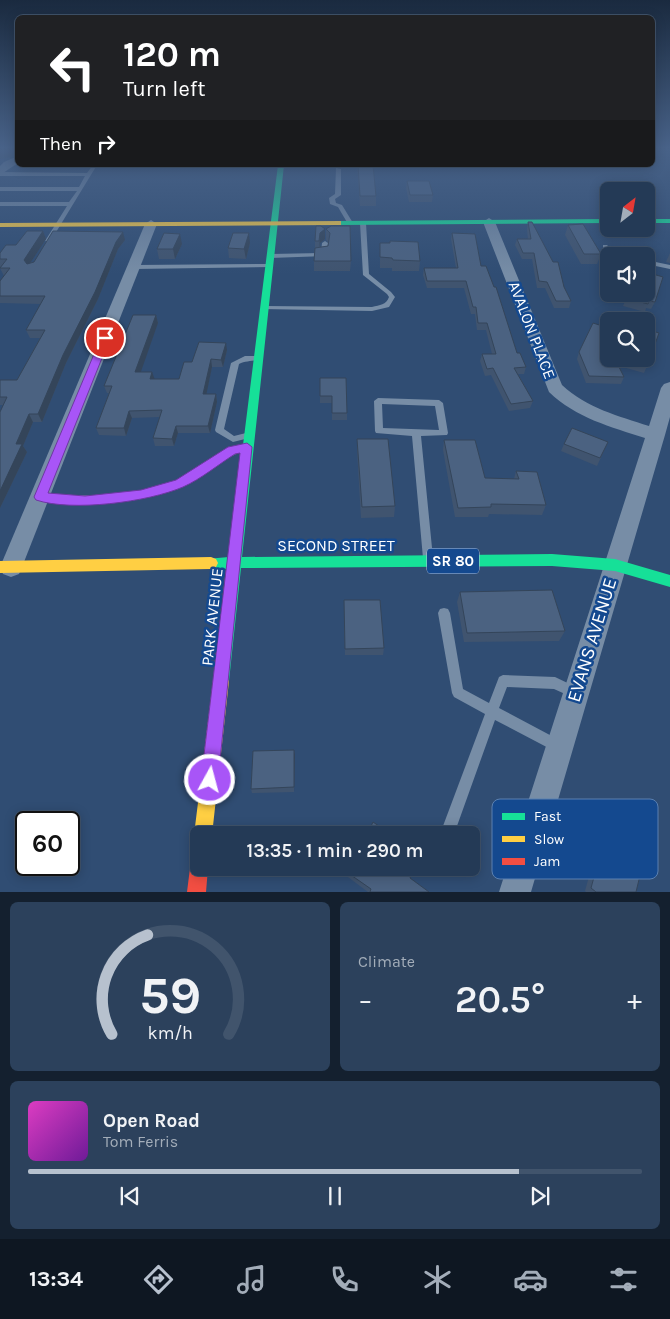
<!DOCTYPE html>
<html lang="en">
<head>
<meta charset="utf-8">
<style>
	body { margin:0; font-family:Karla,sans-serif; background:#2c415c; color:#f1f3f6; height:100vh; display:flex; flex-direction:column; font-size:19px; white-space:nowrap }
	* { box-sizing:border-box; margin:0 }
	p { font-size:16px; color:#a3adb9 }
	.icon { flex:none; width:28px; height:28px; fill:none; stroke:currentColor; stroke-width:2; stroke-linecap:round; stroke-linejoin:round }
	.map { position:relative; height:892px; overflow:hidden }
	.panel { display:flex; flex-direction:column; gap:10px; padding:10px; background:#14202f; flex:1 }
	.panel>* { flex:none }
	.guide { position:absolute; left:15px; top:15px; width:640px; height:152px; border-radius:8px; box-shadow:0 2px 12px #0003,0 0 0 1px #41546c; background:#202124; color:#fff; overflow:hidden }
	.needle { width:32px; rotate:31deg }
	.fabs { position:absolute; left:600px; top:182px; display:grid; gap:10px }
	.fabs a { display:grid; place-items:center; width:55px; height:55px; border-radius:8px; background:#243a56; box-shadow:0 2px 12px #0003,0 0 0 1px #41546c; font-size:25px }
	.speed { position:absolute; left:15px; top:811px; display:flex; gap:10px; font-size:25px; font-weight:700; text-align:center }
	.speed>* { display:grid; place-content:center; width:65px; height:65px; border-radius:50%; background:#243a56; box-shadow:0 2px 12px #0003,0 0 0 1px #41546c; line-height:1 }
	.speed .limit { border:2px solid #111; border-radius:8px; background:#fff; color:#111 }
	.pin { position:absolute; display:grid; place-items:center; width:42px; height:42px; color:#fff; margin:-21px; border:2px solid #fff; border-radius:50%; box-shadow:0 1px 5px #0007 }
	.me { position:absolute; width:55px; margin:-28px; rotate:7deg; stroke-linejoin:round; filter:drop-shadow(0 0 4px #0008) }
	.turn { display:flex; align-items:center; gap:18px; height:105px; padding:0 25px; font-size:22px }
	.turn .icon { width:65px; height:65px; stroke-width:2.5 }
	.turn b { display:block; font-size:35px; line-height:42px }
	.then { display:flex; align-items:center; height:48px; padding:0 25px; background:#0003; gap:10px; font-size:19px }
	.big { font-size:38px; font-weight:600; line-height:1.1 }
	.panel .tile { flex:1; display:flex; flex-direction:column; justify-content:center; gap:8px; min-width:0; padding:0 18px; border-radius:8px; background:#2c415c }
	.panel .dial { align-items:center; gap:0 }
	.dial svg { height:130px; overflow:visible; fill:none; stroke:#41546c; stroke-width:7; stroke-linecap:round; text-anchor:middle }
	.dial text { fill:#f1f3f6; stroke:none }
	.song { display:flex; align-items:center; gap:15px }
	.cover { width:60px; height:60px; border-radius:8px; background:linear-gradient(135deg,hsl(310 70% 55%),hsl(280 70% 35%)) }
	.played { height:5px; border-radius:2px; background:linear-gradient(90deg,#b7c1ce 80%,#41546c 80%) }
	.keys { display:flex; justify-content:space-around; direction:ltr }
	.heat { display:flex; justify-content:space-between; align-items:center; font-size:28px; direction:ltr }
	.panel .tiles { flex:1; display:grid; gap:10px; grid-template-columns:1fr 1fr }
	.tile:last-child { grid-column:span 2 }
	.trip { position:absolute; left:190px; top:826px; width:290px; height:50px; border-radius:8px; background:#243a56; box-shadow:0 2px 12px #0003,0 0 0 1px #41546c; font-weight:600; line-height:50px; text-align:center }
	.tab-bar { display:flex; height:80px; justify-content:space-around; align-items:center; background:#0e1722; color:#a3adb9 }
	.tab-bar .icon { width:35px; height:35px }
	.tab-bar .current { color:#b7c1ce }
	.tab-bar b { font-size:22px; color:#f1f3f6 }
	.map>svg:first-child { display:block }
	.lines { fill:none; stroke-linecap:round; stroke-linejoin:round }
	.lane { fill:#778da6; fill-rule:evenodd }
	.street { fill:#778da6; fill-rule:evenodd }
	.fast { fill:#16e098; fill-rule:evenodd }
	.slow { fill:#ffcf43; fill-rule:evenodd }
	.jam { fill:#f24e42; fill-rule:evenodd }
	.wall { fill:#40546f }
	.shaded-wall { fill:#34455a }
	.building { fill:#4b6281; stroke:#34455a }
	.route { fill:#a855f7; stroke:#6d37a1 }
	.labels { text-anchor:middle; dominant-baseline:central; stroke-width:5; stroke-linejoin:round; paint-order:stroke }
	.shield { fill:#14498f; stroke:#b8c8dd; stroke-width:1 }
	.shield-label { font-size:15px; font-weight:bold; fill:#fff }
	.street-label { font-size:16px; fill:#fff; stroke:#14498f }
	.near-street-label { font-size:19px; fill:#fff; stroke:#14498f }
	.key { fill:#14498f; stroke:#5a80b1; stroke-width:1 }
	.key-label { font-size:14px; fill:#fff }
</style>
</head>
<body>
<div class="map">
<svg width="670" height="892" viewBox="0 0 670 892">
	<rect width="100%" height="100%" fill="#304d73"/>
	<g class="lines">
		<g class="lane">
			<polygon points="93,165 97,165 50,242 45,241 67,206 0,206 0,202 69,202 77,191 0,191 0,187 79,187 85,176 0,176 0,172 87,173"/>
			<polygon points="336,168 341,169 341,195 335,199 336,203 342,205 353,223 352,224 348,224 338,207 330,204 329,198 335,194"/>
			<path d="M363,221L366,223L369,274L391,292L395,297L389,307L372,311L262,309V307L264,306L372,307C380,305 386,305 389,297L387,294L363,275L360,223Z"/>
			<polygon points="325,241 328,243 326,256 270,258 267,256 270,254 321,253 322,243"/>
			<polygon points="603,245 607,245 617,256 611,256 603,247"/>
			<polygon points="646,260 670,265 670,269 646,264"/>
			<polygon points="269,264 271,265 271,267 134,269 131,267 134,265"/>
			<path d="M245,356H258L262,358C257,362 247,360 239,364L224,429L234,436L246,433L250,436L249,438L233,442L216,432L215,430L231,363Z"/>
			<path d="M378,398L439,400L443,403L448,433L447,435L421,436L433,558L432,561L428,562L424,561L423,558L412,436L376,433L375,431L374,401ZM382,404L435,406L439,430L383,428Z"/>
			<path d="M245,444L249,447L248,449C224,457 206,474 184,485C140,507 88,504 40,501L37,500L35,497L37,494L40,493C85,496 135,500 177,480C201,469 220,452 245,444Z"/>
			<polygon points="444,608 448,609 450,613 463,689 489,703 499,677 503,675 555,677 578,688 580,692 578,696 574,698 554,689 507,687 499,708 563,742 564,747 563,752 558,753 495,720 457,826 455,831 450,833 445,831 443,826 485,714 454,697 452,693 438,613 440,609"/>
		</g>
		<g class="street">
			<polygon points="18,156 18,163 0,175 0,166 4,162"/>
			<path d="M489,218L495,222L562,385C587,408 618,416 649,426L661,388L664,384L670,382V417L665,435L531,892H499L645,438C611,427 576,418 549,392L483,222Z"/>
			<polygon points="151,220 157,224 22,567 19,574 11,577 3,574 0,567 145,224"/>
		</g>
		<g class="fast">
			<polygon points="278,165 284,165 242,557 552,554 615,559 670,575 670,587 615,571 552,566 241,568 229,681 226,686 221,689 216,686 213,681 227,569 206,567 204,563 206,559 229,557"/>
			<polygon points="609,219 609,223 338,225 334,223 338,221"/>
			<rect x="646" y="219" width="24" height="4"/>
		</g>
		<g class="slow">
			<polygon points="341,221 341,225 338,225 0,227 0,223"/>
			<polygon points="211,557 216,559 218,563 216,567 211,569 0,573 0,561"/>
			<polygon points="221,673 226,676 229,681 212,835 199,835 199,842 194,835 213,681 216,676"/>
		</g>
		<polygon class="jam" points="199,859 199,868 208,868 206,892 187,892 190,868 192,861"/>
	</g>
	<g class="wall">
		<polygon points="357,165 373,165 376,196 376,206 360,206"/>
		<polygon points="407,181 433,195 432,202 409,202 406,188"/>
		<polygon points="528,222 571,301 569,308 554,308 545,288 537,288 532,259 522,259 515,245 517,239 528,239 527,229"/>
		<polygon points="568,225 601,254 597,264 581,264 565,235"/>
		<polygon points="331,226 351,261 350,271 314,271 314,261 315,248 315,241 325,229 325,239 320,243 320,247 328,246 328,242 326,240 326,229"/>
		<polygon points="43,231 46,239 30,263 125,240 118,249 98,299 66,363 42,422 33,422 23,446 27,452 0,508 0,412 3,405 0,405 0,380 17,380 40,338 30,338 26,330 41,304 0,303 0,281 4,276 0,268 1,267 0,267 0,253"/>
		<polygon points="452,233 481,266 517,353 526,367 524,374 518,374 533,401 530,408 509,411 491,375 485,376 480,361 482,354 492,354 486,330 477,330 475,314 471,314 464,288 427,288 423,275 424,268 456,268 451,239"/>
		<polygon points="250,243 246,259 229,258 228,248"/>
		<polygon points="380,243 420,261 419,271 392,271 392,268 380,268"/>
		<polygon points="182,244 175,259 159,259 157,249"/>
		<polygon points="670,253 670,263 666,262"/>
		<polygon points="628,294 655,302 651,309 646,308 645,312 623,306"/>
		<polygon points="156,315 158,323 140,372 154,379 179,379 192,362 227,350 223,367 212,367 206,394 216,394 217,402 210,433 178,433 174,446 155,446 153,438 160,417 132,418 126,436 99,435 96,428 109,393 107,393 104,386"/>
		<polygon points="579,352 609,359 646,359 647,366 644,373 619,366 624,377 621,384 586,383 577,359"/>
		<polygon points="320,378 347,413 347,420 332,420 332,403 320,403"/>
		<polygon points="357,439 395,506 394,517 361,518 357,450"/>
		<polygon points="444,440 485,478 514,479 516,471 546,505 542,515 489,514 488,517 455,517 443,450"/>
		<polygon points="608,442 597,466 561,451 564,444"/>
		<polygon points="460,592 565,631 559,641 464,642 457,602"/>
		<polygon points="344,607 384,648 383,655 345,655"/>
		<polygon points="294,750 295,755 294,792 252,793 251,789"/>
		<polygon points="611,815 636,892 586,892 585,891 605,819"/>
		<polygon points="348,873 410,878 429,892 368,892 348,877"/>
	</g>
	<g class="shaded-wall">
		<polygon points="0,149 17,149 12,157 0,159"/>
		<polygon points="325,229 325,239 320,243 319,251 320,233"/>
		<polygon points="43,231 46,239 27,268 24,260"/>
		<polygon points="123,232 125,240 118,249 98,299 66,363 42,422 38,414 63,355 116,242"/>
		<polygon points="249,233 250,243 246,259 244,249"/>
		<polygon points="180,234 182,244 175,259 173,249"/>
		<polygon points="156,315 158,323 138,380 135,372"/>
		<polygon points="226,343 227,350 223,367 221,360"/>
		<polygon points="211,359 212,367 205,401 203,394"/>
		<polygon points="152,372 155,380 150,379"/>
		<polygon points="216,394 217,402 210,433 208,426"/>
		<polygon points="129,411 132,418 126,436 124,428"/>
		<polygon points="29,414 33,422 23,446 27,452 0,508 0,491 16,444"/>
		<polygon points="176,426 178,433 174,446 172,439"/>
		<polygon points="294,750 295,755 294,792"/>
	</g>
	<g class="building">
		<polygon points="358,165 373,165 376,196 360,196"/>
		<polygon points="407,181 429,181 433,195 410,195"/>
		<polygon points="528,222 532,222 553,262 558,262 564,287 571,301 556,301 547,282 539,281 534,253 523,253 517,239 531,239"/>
		<polygon points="583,224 601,254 584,254 568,225"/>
		<polygon points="316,226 321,226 325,229 320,233 319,241 315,241"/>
		<polygon points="331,226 350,226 351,261 314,261 315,248 328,246 330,233 326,229"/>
		<polygon points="27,231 43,231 24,260 27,264 34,262 53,231 123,232 116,242 95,292 63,355 38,414 29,414 16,444 22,444 0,491 0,412 7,397 0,397 0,380 17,380 45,330 26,330 45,296 0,296 0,281 10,268 0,268 7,259 0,259 0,253 6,245 16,245"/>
		<polygon points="164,233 180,234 173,249 157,249"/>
		<polygon points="233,233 249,233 244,249 228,248"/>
		<polygon points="452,233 475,234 481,266 486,266 494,287 496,287 517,353 520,353 526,367 514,368 533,401 511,404 493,368 487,369 482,354 496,354 487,323 478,323 476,307 473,307 466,281 427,281 424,268 458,268"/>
		<polygon points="390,241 418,242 420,261 393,260 392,258 380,257 380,243 390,243"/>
		<polygon points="646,272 663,277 655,302 649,301 648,304 626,298 628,294 646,294"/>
		<polygon points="133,315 156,315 135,372 152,372 150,379 179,379 184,362 192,362 199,342 226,343 221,360 211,359 203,394 216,394 208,426 176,426 172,439 153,438 162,410 129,411 124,428 96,428 112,386 104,386"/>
		<polygon points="593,323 609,328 609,359 615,359 624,377 589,376 579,352"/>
		<polygon points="646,329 659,333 647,366 622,359 646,359"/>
		<polygon points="320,378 346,378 347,413 332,413 332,396 320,396"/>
		<polygon points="572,428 608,442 600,458 564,444"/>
		<polygon points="357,439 388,439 395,506 362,507"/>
		<polygon points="444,440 475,440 485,478 519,479 516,471 537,472 546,505 491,504 491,507 458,508"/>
		<polygon points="552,590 565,631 467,633 460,592"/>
		<polygon points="344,600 380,600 384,648 345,649"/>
		<polygon points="294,750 294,787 251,789 253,751"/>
		<polygon points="611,815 649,838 636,892 596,892 591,888"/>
		<polygon points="373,822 392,835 367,835"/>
		<polygon points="351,868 414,868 410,878 429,892 370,892 371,889 348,873"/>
	</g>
	<linearGradient id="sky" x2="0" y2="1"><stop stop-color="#1a2a3f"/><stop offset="0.54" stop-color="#486288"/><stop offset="1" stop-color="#486288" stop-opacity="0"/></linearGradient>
	<rect width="670" height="274" fill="url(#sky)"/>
	<path class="route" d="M102,335H109L110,338L48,493L85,496L141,490L176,480L228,447L247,443L252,447L218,780L216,786L210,788L204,786L201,780L240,453L235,454C219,464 201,479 183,487C148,502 72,512 36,500L34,497Z"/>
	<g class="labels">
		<rect class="shield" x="427" y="548.5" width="52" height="25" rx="4"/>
		<g class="shield-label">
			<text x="453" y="561">SR 80</text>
		</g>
		<g class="street-label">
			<text transform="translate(532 330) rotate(69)">AVALON PLACE</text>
			<text x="336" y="545">SECOND STREET</text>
			<text transform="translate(212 617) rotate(-84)">PARK AVENUE</text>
		</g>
		<g class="near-street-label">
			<text transform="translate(592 640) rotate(-73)">EVANS AVENUE</text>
		</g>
	</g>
	<rect x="492" y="799" width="166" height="80" rx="8" class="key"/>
	<rect x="502" y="813" width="23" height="7" fill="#16e098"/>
	<rect x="502" y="836" width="23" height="6" fill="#ffcf43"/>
	<rect x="502" y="858" width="23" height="7" fill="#f24e42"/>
	<g class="key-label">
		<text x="534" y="821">Fast</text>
		<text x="534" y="844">Slow</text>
		<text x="534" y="866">Jam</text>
	</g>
</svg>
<div class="fabs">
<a><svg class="needle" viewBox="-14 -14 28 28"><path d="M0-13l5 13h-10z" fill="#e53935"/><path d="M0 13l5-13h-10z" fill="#a3adb9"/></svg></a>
<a><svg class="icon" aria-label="sound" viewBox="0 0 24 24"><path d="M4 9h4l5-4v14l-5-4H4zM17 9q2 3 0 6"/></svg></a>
<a><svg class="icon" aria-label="search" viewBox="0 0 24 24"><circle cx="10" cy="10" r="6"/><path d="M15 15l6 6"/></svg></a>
</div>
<div class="speed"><div class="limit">60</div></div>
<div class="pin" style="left:105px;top:338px;background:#d93025"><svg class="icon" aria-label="arrive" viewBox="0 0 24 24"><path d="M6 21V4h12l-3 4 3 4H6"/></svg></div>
<svg class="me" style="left:210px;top:780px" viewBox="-20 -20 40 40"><circle r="17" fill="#a855f7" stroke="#fff" stroke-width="3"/><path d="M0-11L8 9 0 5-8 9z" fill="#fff"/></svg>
<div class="trip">13:35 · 1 min · 290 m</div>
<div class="guide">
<div class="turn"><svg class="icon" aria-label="left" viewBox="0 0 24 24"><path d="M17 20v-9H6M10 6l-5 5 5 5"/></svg><div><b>120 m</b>Turn left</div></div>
<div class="then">Then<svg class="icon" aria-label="right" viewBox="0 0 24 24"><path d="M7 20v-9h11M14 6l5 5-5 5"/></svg></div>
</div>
</div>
<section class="panel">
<div class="tiles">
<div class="tile dial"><svg viewBox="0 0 100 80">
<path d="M14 69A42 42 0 1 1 86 69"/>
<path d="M14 69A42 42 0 0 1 36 8" stroke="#b7c1ce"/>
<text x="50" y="56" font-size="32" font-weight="700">59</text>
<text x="50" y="72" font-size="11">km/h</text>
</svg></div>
<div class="tile"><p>Climate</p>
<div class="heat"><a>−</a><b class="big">20.5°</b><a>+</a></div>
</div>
<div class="tile">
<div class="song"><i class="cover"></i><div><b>Open Road</b><p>Tom Ferris</p></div></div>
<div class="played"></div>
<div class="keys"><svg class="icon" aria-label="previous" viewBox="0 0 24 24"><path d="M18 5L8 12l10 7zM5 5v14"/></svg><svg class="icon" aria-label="pause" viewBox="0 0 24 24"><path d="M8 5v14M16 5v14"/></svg><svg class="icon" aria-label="next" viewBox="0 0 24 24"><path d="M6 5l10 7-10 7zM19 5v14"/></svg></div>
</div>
</div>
</section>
<nav class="tab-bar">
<b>13:34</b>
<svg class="icon current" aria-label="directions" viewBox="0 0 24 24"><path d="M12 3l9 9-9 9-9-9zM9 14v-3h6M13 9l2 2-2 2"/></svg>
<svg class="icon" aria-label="music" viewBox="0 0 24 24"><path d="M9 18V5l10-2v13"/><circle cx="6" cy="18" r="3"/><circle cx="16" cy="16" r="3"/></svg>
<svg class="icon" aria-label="phone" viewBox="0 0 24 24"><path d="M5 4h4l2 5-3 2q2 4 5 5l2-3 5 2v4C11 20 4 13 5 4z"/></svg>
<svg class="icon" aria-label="climate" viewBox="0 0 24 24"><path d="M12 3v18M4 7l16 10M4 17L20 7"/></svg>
<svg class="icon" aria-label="car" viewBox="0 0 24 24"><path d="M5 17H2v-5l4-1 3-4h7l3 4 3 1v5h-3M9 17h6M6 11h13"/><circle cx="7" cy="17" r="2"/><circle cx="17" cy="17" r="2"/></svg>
<svg class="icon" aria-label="filters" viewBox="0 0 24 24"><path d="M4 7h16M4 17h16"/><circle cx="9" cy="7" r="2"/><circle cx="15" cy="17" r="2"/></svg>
</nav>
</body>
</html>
